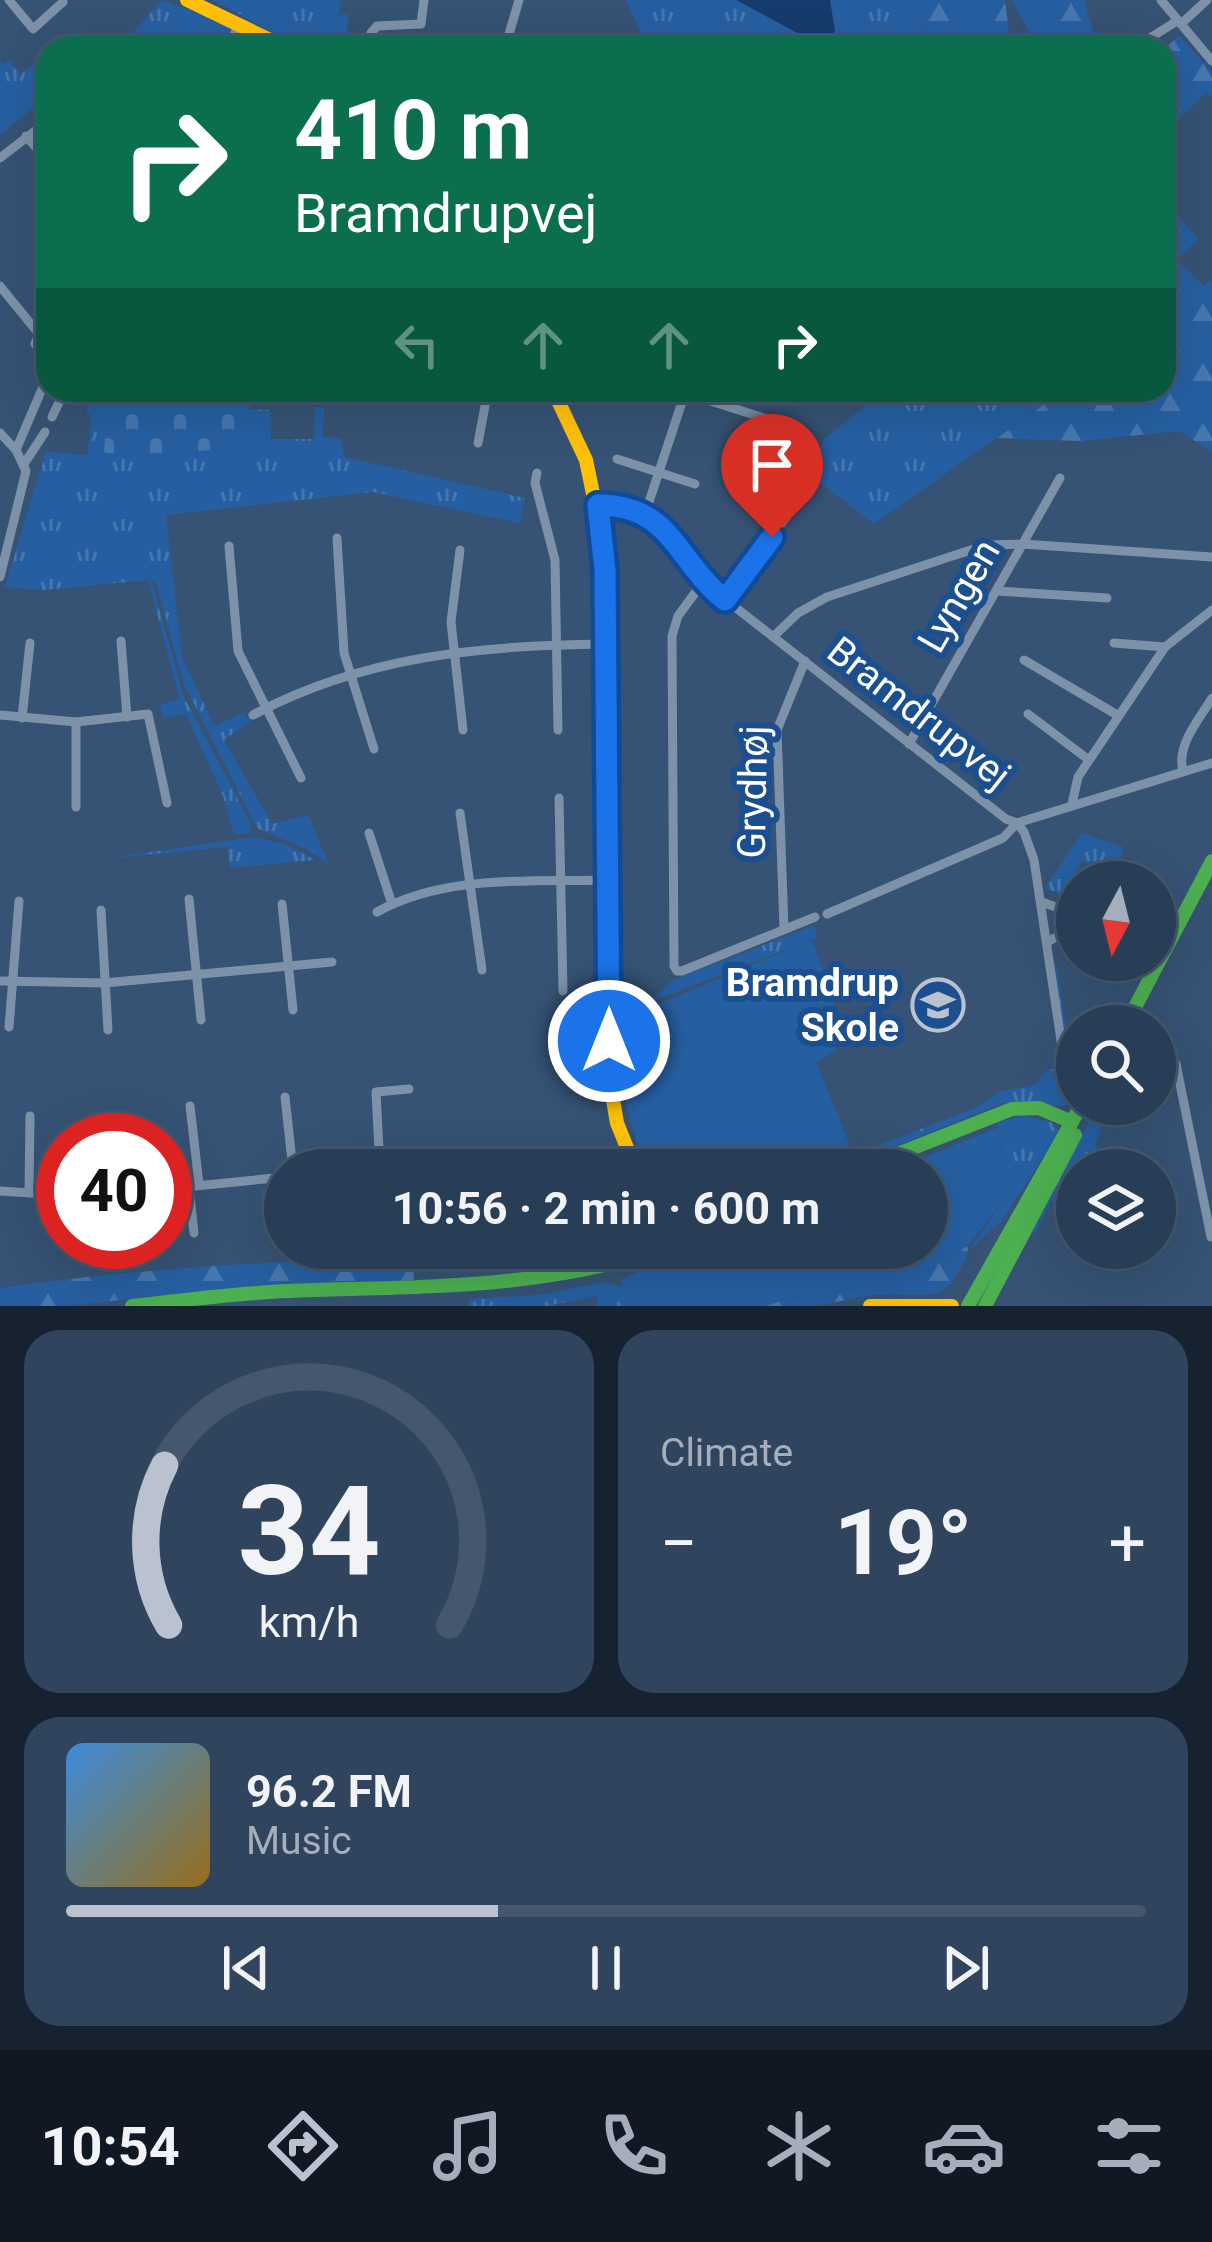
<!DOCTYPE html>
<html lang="en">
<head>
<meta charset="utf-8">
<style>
	body { margin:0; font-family:Roboto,sans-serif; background:#30455d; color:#f1f3f6; height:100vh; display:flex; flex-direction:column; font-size:45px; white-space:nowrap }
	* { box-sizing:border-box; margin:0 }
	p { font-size:39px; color:#a5aeba }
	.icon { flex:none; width:66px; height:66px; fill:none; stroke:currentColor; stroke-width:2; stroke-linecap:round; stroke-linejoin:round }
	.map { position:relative; height:1306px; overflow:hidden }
	.sheet { display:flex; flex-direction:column; gap:24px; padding:24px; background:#162230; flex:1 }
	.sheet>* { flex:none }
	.hud { position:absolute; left:36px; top:36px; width:1140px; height:366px; border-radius:36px; box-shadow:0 12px 48px #0002,0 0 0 3px #44576d; background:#0b6e4f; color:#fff; overflow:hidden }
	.needle { width:78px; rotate:187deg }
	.buttons { position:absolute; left:1056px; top:861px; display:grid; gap:24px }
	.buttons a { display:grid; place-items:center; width:120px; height:120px; border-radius:50%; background:#283e57; box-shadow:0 12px 48px #0002,0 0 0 3px #44576d; font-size:60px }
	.speed { position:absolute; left:36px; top:1113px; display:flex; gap:24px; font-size:60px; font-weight:700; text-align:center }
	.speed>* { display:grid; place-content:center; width:156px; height:156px; border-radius:50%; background:#283e57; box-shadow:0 12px 48px #0002,0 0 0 3px #44576d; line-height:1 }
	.speed .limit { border:18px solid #d22; background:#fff; color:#111 }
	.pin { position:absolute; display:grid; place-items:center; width:102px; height:102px; color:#fff; margin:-123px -51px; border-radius:50% 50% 50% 0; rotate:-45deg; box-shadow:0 0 12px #0007 }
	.pin .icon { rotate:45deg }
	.me { position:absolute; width:132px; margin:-66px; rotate:0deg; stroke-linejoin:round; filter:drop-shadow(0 0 9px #0008) }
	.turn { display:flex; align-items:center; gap:42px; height:252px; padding:0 60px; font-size:54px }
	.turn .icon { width:156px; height:156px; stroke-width:2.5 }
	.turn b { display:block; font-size:84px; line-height:102px }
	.lanes { display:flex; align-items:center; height:114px; padding:0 60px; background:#0003; justify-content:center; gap:60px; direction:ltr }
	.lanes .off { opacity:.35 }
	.big { font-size:90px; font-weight:700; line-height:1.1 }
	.sheet .widget { flex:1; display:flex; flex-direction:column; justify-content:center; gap:18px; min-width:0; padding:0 42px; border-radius:36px; background:#30455d }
	.sheet .dial { align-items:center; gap:0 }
	.dial svg { height:312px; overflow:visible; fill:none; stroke:#44576d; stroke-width:7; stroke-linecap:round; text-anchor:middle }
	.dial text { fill:#f1f3f6; stroke:none }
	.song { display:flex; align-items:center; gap:36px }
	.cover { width:144px; height:144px; border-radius:18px; background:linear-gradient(135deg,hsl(210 70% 55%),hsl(40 70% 35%)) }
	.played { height:12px; border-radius:6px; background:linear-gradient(90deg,#b9c2ce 40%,#44576d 40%) }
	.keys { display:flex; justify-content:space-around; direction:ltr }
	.heat { display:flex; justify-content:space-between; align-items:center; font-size:66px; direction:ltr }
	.sheet .tiles { flex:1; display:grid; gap:24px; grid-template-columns:1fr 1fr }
	.widget:last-child { grid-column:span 2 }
	.trip { position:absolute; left:264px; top:1149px; width:684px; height:120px; border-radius:60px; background:#283e57; box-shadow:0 12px 48px #0002,0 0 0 3px #44576d; font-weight:700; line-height:120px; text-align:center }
	.tab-bar { display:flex; height:192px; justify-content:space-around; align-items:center; background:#101923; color:#a5aeba }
	.tab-bar .icon { width:84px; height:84px }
	.tab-bar .on { color:#b9c2ce }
	.tab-bar b { font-size:54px; color:#f1f3f6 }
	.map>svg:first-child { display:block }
	.grass { fill:url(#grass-tufts) }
	.forest { fill:url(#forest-firs) }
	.cemetery { fill:url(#cemetery-stones) }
	.pitch { fill:#265fa1 }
	.water { fill:#153c6e }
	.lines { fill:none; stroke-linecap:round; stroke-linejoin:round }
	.stream { stroke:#153c6e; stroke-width:3 }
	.street { stroke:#7d92a8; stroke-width:9 }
	.fast { stroke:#4caf50; stroke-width:14 }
	.slow { stroke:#ffc107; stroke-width:14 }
	.route-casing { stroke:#114b97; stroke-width:30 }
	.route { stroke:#1a73e8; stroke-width:21 }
	.labels { text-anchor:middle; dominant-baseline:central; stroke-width:12; stroke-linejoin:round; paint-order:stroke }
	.street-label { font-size:39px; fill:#fff; stroke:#1b4f8f }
	.poi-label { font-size:39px; font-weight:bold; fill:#fff; stroke:#1b4f8f; text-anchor:end }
</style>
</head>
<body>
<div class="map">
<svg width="1212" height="1306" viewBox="0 0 1212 1306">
	<defs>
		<pattern id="grass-tufts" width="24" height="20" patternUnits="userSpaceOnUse" patternTransform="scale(3)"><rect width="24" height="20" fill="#265fa1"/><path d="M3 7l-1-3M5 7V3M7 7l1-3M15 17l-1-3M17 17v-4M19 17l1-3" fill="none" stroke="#4777af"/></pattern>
		<pattern id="forest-firs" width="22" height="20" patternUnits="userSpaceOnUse" patternTransform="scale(3)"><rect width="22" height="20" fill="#265fa1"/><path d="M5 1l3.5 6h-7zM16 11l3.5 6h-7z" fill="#4777af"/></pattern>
		<pattern id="cemetery-stones" width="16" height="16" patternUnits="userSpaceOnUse" patternTransform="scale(3)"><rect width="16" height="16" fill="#265fa1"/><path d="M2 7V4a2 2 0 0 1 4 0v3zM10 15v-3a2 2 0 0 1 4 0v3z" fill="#4777af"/></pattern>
	</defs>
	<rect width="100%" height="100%" fill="#365274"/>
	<g class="grass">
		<polygon points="162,0 230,24 232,30 224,48 150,48 133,33"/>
		<path d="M212,0H341L339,15L348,14L346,48H333L327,43L323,48C283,48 247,14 212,0Z"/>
		<polygon points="626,0 909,0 938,48 648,48"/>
		<polygon points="44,57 48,62 48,95 0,135 0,60 3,64 8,60 21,74"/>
		<polygon points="886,390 1064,390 874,524 826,487 807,477 825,438"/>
		<polygon points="110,395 104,451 243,442 249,409 270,410 271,439 314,439 315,407 324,407 323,437 341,439 344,457 525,498 520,523 373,492 166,515 182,657 214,726 243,713 247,720 263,712 224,740 272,824 308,815 329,865 307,849 257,828 184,684 155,579 151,580 184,697 250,822 251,833 234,834 223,796 186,714 163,718 160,705 180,699 148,580 43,590 5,587 46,452 87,455 92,415 87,414 88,402 94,396"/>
		<polygon points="1082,833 1123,847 1120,869 1113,879 1083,860 1061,895 1045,888"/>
		<polygon points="254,837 283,844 316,860 230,868 227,847 102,859"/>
		<polygon points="813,926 818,937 650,1002 673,980"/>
		<path d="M1056,963L1070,1055L1077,1058L1073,1104C1050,1109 1026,1099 1001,1104L860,1161L857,1153L976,1108L1001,1091L1035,1085L1049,1069L1067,1071L1052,967Z"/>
		<polygon points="1098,1104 1110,1104 1095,1145 1101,1149 1104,1170 1077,1170 1077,1201 1062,1194 1057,1203 1051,1201 1035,1234 1032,1232"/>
		<polygon points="1023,1116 1051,1122 1058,1130 1056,1138 998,1226 998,1222 968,1252 1010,1192 997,1123"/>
		<polygon points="603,1282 622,1287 622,1306 598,1306 596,1296 548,1306 469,1306 469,1299 538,1295"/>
	</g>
	<g class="forest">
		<polygon points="909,0 1005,0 1011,48 938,48"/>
		<polygon points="1012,0 1084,0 1093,32 1108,48 1038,48"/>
		<polygon points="1179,36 1212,72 1212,96 1207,92 1164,132 1164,49"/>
		<polygon points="1164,200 1198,239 1177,260 1204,286 1212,281 1212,452 1179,431 1080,441 997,438 1064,390 1164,390 1164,321 1167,319 1164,314"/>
		<polygon points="968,1246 967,1257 951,1284 937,1294 873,1295 813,1306 765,1306 793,1297 866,1287"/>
		<path d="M413,1256L414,1280L241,1287L65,1306H0V1288C137,1268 274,1262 413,1256Z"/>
	</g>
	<polygon class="cemetery" points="110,390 253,390 243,442 238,447 112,460 104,451"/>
	<g class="pitch">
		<path d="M811,940L835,999L831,1037L837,1051L816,1062L857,1162L837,1170H648C627,1119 599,1043 654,1006Z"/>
		<polygon points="997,1128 1010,1192 968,1246 866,1287 793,1297 765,1306 622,1306 622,1279 699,1248 927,1248 927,1170 893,1170"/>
	</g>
	<polygon class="water" points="736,0 830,0 835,31 828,43 818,44"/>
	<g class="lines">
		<polyline class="stream" points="881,47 882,48"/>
		<g class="street">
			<polyline points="9,0 33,29 63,2"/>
			<polyline points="1161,0 1212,61"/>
			<polyline points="1181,24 1207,0"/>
			<polyline points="229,48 239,23"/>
			<polyline points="368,48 371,33 377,26 421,24 424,0"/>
			<polyline points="505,48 519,0"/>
			<polyline points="1134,48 1177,21"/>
			<polyline points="26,136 48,161"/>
			<polyline points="0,158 48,121"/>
			<polyline points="0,286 39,334 35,344 48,359"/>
			<polyline points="676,390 770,420"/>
			<polyline points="52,417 65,390"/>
			<polyline points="0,433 16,450 26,471 0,577"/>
			<polyline points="478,443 488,390"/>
			<polyline points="16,450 48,375"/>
			<polyline points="617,459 695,484"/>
			<polyline points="24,464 45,432"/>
			<polyline points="537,473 535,483 555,560 558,730"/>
			<polyline points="598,505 617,505 645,514 664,528 703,582 1006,819 1017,823 1212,763"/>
			<polyline points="645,514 686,390"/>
			<polyline points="337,538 344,653 374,749"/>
			<polyline points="229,546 238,651 301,778"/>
			<polyline points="460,550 451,622 463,730"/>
			<polyline points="703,582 678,616 672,636 674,966 677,971 682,971 815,917"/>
			<polyline points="997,591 1107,598"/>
			<polyline points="725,600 795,505 806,482"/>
			<polyline points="773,637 798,613 827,597 986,545 1023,544 1212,557"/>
			<polyline points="121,641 127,717"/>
			<polyline points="1114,643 1165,647"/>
			<polyline points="1024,660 1119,716"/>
			<polyline points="1028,714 1089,760"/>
			<polyline points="0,715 76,722 148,714 167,803"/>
			<path d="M253,715C363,656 483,645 606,644"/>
			<polyline points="22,718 30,643"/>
			<polyline points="909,744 1060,478"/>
			<path d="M1183,771C1176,745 1199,720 1212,698"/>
			<polyline points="559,798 563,991"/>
			<polyline points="1072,804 1078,777 1165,647 1212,610"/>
			<polyline points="76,807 76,722"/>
			<polyline points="460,813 482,970"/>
			<polyline points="369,833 392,904"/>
			<polyline points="189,899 201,1020"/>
			<polyline points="1042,902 1066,911 1069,917 1062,934 1047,942"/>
			<polyline points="282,904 293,1010"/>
			<polyline points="101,910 108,1030"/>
			<path d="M377,912C446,874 532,882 608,880"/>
			<polyline points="827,914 1003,838 1017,823 1024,832 1034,860 1065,1067"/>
			<polyline points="784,929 777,730 805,661"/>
			<polyline points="0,981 104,983 332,962"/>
			<polyline points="9,1027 19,901"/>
			<polyline points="1155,1038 1176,1064 1211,1237"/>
			<polyline points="285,1097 293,1170"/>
			<polyline points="190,1106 199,1184"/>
			<polyline points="104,1140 105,1120"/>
			<polyline points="380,1168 376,1092 409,1089"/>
			<polyline points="360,1170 434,1164"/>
			<polyline points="189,1187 194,1233"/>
			<polyline points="165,1189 285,1177"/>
			<polyline points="0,1191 63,1195"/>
			<polyline points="29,1193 30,1116"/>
		</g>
		<g class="fast">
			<polyline points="1125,1026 1212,861"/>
			<polyline points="857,1170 1012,1109 1039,1108 1072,1122"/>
			<path d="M132,1306C184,1300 237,1293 289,1291C421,1286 539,1290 666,1248"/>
			<polyline points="968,1306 1082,1104"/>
			<polyline points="985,1306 1075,1135"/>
		</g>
		<g class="slow">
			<polyline points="187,0 287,48"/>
			<polyline points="553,390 586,460 603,542 609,1077 617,1123 636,1170"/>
			<polyline points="870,1306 952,1306"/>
		</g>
	</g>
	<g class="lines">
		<g class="route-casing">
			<path id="route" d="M609,1041L605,570L598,505C672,505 675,560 725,600L772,537"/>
		</g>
		<use href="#route" class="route"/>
	</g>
	<defs>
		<g id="school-ring" transform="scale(2.7)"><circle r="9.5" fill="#1b4f8f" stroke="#b9c2ce" stroke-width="1.5"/><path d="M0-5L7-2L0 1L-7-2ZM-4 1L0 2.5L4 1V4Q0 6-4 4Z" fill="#b9c2ce"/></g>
	</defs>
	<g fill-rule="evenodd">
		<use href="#school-ring" x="938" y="1005"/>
	</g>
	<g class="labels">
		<g class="street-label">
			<text transform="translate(959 596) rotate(-60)">Lyngen</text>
			<text transform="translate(919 713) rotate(38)">Bramdrupvej</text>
			<text transform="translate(753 792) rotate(-89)">Grydhøj</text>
		</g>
		<g class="poi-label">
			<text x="899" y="983">Bramdrup<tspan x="899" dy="45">Skole</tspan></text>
		</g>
	</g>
</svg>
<div class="buttons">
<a><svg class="needle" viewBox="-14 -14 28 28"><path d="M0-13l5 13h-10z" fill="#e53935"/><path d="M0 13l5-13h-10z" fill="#a5aeba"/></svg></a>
<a><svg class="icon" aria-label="search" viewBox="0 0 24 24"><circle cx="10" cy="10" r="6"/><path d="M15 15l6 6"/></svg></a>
<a><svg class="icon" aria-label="layers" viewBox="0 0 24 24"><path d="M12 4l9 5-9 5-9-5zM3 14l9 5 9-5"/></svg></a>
</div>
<div class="speed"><div class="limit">40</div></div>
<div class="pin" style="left:772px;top:537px;background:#d93025"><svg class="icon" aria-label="arrive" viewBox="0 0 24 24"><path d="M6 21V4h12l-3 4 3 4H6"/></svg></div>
<svg class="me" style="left:609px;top:1041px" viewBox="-20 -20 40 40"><circle r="17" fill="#1a73e8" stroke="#fff" stroke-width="3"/><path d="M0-11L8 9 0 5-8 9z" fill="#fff"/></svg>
<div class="trip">10:56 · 2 min · 600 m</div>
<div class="hud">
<div class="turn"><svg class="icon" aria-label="right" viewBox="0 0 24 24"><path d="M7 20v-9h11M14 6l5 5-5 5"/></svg><div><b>410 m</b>Bramdrupvej</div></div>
<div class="lanes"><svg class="icon off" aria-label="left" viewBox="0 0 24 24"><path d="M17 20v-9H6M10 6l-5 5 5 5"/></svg><svg class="icon off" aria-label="ahead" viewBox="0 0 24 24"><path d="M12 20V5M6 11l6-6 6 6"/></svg><svg class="icon off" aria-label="ahead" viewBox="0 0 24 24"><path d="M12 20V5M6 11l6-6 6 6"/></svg><svg class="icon" aria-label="right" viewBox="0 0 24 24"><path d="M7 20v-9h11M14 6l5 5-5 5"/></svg></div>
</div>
</div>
<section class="sheet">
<div class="tiles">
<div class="widget dial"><svg viewBox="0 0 100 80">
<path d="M14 69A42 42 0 1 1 86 69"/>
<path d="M14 69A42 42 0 0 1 13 28" stroke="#b9c2ce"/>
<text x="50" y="56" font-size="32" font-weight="700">34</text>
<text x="50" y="72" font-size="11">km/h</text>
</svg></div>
<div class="widget"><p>Climate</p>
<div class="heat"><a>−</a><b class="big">19°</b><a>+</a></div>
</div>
<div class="widget">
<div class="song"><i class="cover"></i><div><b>96.2 FM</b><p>Music</p></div></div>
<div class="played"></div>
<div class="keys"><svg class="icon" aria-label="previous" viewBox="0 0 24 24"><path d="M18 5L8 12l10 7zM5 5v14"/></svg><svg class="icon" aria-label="pause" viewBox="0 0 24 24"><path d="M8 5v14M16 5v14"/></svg><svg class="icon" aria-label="next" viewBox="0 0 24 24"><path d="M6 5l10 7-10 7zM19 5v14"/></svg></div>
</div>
</div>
</section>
<nav class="tab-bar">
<b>10:54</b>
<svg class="icon on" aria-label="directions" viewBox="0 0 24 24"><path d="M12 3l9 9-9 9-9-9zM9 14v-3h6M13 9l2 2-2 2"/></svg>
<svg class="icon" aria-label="music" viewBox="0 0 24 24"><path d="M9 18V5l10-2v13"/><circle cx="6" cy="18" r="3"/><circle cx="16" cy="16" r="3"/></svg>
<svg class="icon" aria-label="phone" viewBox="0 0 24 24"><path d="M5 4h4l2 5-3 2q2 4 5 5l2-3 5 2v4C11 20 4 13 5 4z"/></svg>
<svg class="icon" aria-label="climate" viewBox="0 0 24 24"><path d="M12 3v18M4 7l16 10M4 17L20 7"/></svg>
<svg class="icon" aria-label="car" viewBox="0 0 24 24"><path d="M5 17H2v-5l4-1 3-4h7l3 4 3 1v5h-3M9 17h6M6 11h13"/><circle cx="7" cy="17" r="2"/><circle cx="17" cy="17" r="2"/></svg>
<svg class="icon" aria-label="filters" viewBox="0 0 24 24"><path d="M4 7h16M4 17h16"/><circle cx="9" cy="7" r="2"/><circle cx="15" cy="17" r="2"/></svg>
</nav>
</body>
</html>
